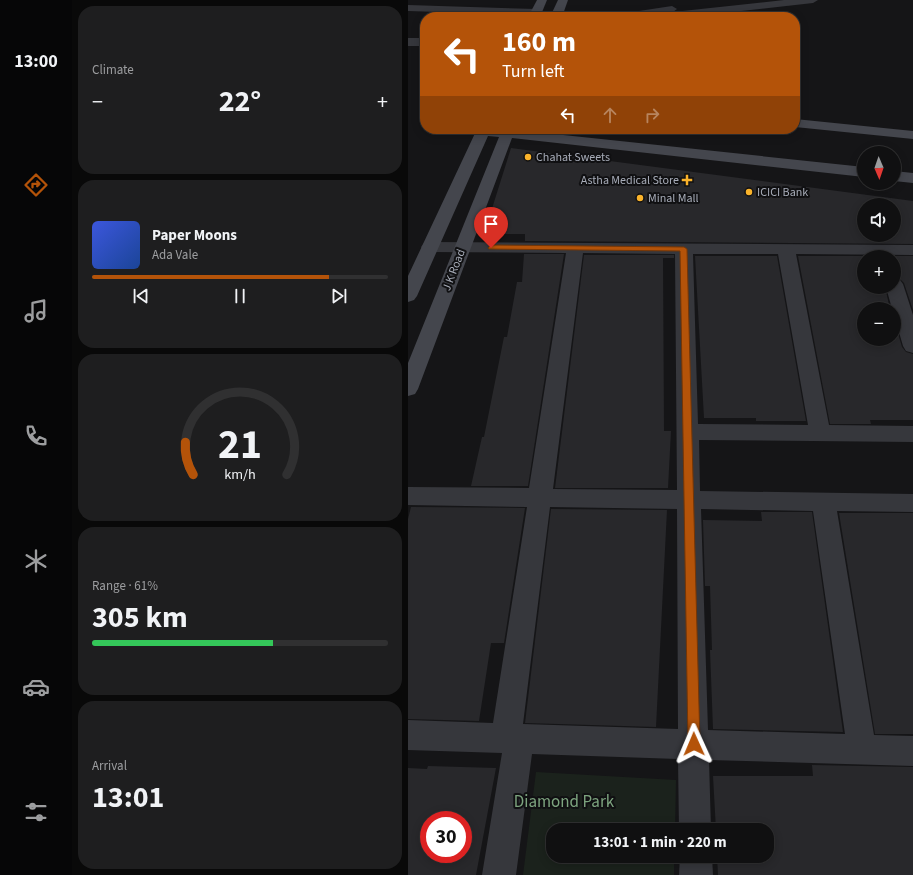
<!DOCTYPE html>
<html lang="en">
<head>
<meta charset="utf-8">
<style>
	body { margin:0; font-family:"Source Sans 3",sans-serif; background:#1e1e1f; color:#f1f3f6; height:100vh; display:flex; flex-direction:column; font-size:15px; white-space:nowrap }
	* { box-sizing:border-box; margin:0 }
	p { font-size:13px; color:#9c9d9f }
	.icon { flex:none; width:22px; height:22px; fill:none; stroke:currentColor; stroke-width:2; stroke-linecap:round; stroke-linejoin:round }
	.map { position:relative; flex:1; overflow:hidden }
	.panel { display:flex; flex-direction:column; gap:6px; padding:6px; background:#090909; width:336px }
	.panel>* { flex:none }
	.guide { position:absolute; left:12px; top:12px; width:380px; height:122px; border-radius:16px; box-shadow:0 2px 10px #0003,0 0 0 1px #303031; background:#b45309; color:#fff; overflow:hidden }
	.needle { width:26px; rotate:178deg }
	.controls { position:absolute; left:449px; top:146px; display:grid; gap:8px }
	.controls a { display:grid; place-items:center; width:44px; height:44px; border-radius:50%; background:#101011; box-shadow:0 2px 10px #0003,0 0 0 1px #303031; font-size:20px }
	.speed { position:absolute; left:12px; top:811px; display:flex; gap:8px; font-size:20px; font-weight:700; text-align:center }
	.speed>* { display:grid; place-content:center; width:52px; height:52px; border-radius:50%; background:#101011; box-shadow:0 2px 10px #0003,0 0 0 1px #303031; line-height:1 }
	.speed .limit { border:6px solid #d22; background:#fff; color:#111 }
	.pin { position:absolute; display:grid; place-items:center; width:34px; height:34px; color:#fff; margin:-41px -17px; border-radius:50% 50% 50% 0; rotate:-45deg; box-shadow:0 0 4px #0007 }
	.pin .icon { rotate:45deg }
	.me { position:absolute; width:44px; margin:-22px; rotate:359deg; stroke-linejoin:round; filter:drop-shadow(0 0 3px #0008) }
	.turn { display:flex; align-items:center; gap:14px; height:84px; padding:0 16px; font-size:18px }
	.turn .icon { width:52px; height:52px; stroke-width:2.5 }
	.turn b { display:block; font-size:28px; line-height:34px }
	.lanes { display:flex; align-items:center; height:38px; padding:0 16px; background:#0003; justify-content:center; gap:20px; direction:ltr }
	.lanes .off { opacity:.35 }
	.big { font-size:30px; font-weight:700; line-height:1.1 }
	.panel .tile { flex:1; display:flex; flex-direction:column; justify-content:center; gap:6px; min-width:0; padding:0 14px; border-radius:16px; background:#1e1e1f }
	.panel .dial { align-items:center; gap:0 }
	.dial svg { height:104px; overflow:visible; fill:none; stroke:#303031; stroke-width:7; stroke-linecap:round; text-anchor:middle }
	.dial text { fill:#f1f3f6; stroke:none }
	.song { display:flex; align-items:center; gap:12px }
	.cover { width:48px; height:48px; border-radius:6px; background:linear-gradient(135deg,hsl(230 70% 55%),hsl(220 70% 35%)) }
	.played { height:4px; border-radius:2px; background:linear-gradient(90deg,#b45309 80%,#303031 80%) }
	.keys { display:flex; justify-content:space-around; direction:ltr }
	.heat { display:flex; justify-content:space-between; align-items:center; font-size:22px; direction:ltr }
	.charge { height:6px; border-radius:3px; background:linear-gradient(90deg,#34c759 61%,#303031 0) }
	.trip { position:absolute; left:138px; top:823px; width:228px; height:40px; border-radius:16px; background:#101011; box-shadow:0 2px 10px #0003,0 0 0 1px #303031; font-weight:700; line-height:40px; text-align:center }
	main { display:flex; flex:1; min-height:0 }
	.tab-bar { display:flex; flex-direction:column; width:72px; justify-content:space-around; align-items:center; background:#060607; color:#9c9d9f }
	.tab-bar .icon { width:28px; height:28px }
	.tab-bar .current { color:#b45309 }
	.tab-bar b { font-size:18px; color:#f1f3f6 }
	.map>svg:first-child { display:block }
	.green { fill:#1b221c }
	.building { fill:#28282b; fill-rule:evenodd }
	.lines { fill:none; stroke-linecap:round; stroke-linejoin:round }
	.street { fill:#36373c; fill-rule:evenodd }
	.secondary { fill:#44464d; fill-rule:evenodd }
	.route { fill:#b45309; stroke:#753606 }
	.poi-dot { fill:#fab32b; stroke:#101012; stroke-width:1.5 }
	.labels { text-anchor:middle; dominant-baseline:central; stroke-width:4; stroke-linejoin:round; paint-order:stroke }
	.far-poi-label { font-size:12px; fill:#a7acb8; stroke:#101012; text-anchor:start }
	.far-street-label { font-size:12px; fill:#a7acb8; stroke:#101012 }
	.near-park-label { font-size:17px; fill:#7da47f; stroke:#101012 }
</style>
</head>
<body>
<main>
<nav class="tab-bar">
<b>13:00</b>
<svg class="icon current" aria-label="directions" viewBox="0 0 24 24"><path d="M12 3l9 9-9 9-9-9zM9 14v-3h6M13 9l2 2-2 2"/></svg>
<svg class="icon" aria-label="music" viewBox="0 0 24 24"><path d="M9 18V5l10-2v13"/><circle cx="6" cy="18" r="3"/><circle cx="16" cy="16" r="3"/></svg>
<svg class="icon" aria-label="phone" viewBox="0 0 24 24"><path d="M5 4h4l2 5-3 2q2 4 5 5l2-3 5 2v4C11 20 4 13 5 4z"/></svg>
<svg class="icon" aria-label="climate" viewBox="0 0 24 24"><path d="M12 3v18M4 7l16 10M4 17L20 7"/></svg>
<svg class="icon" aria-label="car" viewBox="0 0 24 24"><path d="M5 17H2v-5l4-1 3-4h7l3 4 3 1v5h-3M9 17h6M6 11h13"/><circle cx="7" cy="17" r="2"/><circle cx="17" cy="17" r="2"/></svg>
<svg class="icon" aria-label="filters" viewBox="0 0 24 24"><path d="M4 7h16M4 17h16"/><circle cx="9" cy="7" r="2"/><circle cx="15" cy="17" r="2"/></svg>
</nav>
<section class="panel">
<div class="tile"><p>Climate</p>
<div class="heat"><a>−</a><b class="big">22°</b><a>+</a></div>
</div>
<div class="tile">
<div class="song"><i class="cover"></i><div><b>Paper Moons</b><p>Ada Vale</p></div></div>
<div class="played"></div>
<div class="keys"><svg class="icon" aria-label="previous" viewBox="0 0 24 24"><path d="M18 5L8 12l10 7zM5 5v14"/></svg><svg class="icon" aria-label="pause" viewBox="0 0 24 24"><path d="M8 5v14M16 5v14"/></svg><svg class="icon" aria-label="next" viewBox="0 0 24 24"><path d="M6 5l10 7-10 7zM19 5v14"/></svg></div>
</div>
<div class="tile dial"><svg viewBox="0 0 100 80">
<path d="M14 69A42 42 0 1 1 86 69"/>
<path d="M14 69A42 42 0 0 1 8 44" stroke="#b45309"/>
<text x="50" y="56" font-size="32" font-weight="700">21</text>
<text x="50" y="72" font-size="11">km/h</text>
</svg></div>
<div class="tile"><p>Range · 61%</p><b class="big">305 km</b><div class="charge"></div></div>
<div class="tile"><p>Arrival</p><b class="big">13:01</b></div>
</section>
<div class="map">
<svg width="505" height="875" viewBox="0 0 505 875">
	<rect width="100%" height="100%" fill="#151517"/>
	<polygon class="green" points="128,772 268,780 267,830 145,830 145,856 266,856 266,875 115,875"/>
	<g class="building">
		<path d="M103,148L505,201V244L117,241V234H76ZM456,205H486V235H456Z"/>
		<polygon points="116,254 156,254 120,486 63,486 74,437 76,437 96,337 99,337 109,282 114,282"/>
		<polygon points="176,255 266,255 266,258 255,258 256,431 263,431 260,488 147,488"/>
		<polygon points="287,256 369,256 398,421 348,421 348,418 296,418"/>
		<polygon points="390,256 505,256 505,310 496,283 492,279 486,278 486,257 456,257 456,287 477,287 482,309 456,309 456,339 486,339 486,320 494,347 498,352 505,354 505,420 462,420 463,424 422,424"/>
		<polygon points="3,507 117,508 96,643 83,643 71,721 0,719 0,519"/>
		<polygon points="143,509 259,510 248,727 117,723"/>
		<polygon points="353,512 404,512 435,732 305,729 302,650 304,650 302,586 297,586 295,520 354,521"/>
		<polygon points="431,513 505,513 505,734 467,734"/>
		<polygon points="404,765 505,767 505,875 310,875 309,856 359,856 359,830 308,830 305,776 405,776"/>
		<path d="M20,766L88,768L68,875H0V768L19,769ZM21,820H55V854H21Z"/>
	</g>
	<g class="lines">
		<g class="street">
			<polygon points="376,0 410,0 405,3 280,17 244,17 246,15 233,17 205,17 211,14 264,6 269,9 265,12"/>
			<polygon points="0,5 128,9 133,12 128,15 0,11"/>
			<rect x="0" y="38" width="17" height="8"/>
			<path d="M22,242L505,245V255L388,254L421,425L505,426V442L291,440L292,491L505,494V512L429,511L466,735L505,736V766L301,760L303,830H271L270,759L124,754L108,875H74L94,753L0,750V720L85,723L119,507L0,505V487L121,488L158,253L22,252L16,251L13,247L16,243ZM175,253L267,254L269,490L145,489ZM285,254H370L400,425L290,424ZM142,507L269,509L270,729L115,724ZM293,509L405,511L437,734L300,730Z"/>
			<polygon points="486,279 492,280 495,284 505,315 505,353 498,351 495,346 486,315 486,309 484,309 478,287 486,287"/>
			<polygon points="272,856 304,856 305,875 271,875"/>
		</g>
		<g class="secondary">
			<polygon points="129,0 139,0 132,17 120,17"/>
			<polygon points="150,0 160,0 154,17 142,17"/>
			<polygon points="387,119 505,131 505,139 387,127"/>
			<polygon points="69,129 108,129 108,130 456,167 456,177 104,138 10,389 7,394 0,396 0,363 91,137 80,136 9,296 6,300 0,302 0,276"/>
			<polygon points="486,171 505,173 505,183 486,181"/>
		</g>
	</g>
	<polygon class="route" points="83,245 276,247 279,249 292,744 290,748 286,750 281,748 280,744 272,251 81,249 80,248"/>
	<g class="poi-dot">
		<circle cx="120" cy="157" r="4"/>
		<path d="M277 174h4v4h4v4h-4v4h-4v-4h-4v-4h4z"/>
		<circle cx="341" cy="192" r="4"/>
		<circle cx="232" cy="198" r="4"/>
	</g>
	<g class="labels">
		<g class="far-poi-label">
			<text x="128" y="157">Chahat Sweets</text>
			<text x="271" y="180" text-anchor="end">Astha Medical Store</text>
			<text x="349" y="192">ICICI Bank</text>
			<text x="240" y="198">Minal Mall</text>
		</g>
		<g class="far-street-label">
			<text transform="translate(46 270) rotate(-69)">J K Road</text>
		</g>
		<g class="near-park-label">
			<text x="156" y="802">Diamond Park</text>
		</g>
	</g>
</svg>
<div class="controls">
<a><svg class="needle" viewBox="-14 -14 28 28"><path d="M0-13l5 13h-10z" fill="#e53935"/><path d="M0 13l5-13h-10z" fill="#9c9d9f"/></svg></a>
<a><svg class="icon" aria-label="sound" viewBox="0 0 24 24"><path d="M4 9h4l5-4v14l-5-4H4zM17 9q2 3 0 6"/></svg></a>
<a>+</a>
<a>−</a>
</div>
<div class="speed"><div class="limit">30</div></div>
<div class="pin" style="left:83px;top:248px;background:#d93025"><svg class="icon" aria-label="arrive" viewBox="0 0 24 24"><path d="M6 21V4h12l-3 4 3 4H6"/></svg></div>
<svg class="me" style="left:286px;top:744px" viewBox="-20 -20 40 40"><path d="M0-17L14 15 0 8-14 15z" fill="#b45309" stroke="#fff" stroke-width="4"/></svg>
<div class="trip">13:01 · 1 min · 220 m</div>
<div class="guide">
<div class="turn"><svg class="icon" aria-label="left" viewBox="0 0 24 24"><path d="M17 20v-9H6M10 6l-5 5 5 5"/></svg><div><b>160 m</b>Turn left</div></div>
<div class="lanes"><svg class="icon" aria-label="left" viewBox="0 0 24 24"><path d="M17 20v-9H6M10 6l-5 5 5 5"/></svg><svg class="icon off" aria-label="ahead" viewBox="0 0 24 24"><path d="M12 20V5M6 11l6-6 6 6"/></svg><svg class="icon off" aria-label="right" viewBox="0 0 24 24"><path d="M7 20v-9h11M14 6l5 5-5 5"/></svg></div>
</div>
</div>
</main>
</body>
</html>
